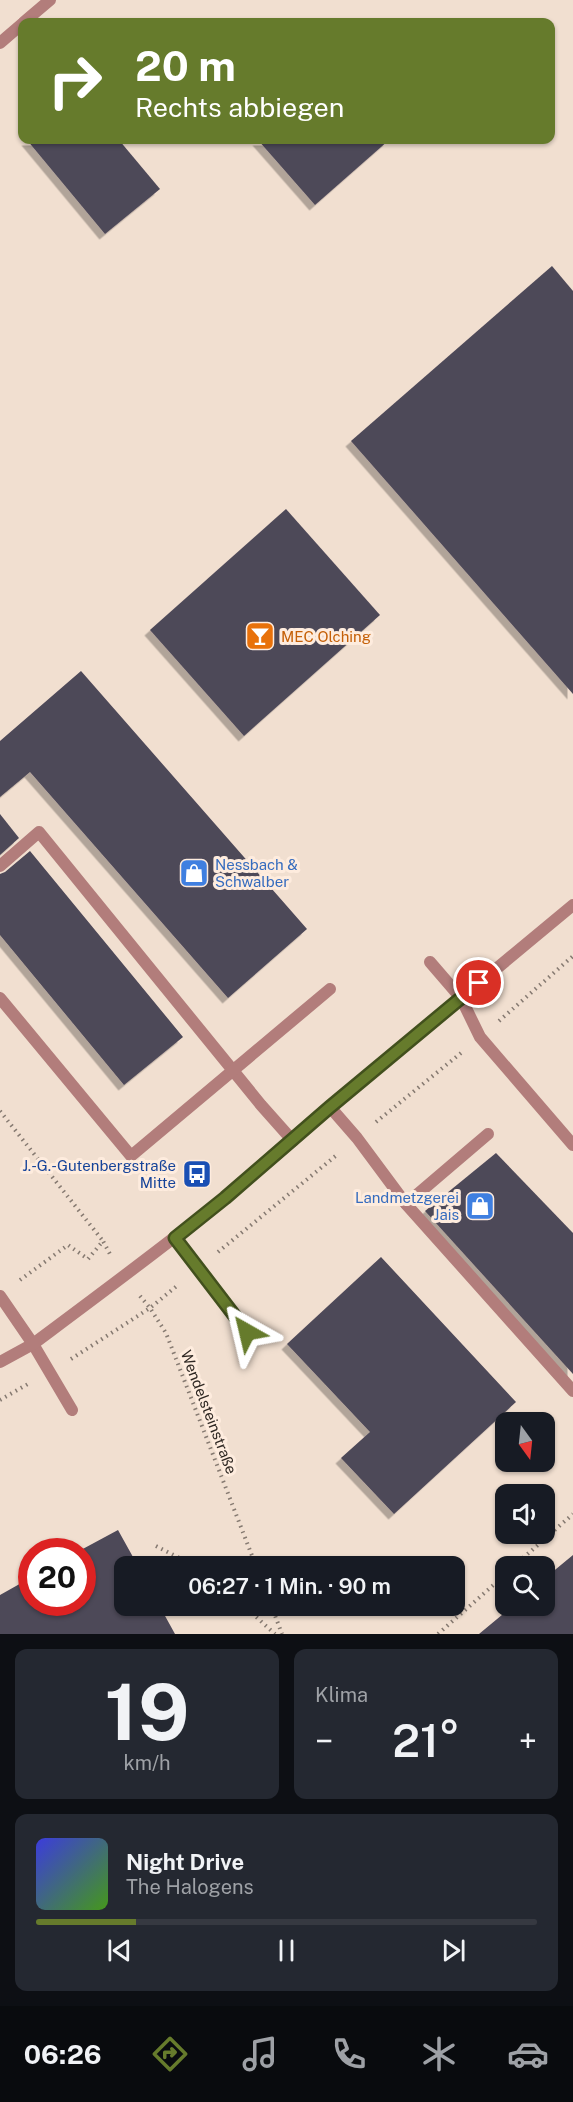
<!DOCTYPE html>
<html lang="de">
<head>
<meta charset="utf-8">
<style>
	body { margin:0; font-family:"Public Sans",sans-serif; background:#242831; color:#f1f3f6; height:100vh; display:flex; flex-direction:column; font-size:22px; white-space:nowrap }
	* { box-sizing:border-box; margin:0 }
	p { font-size:20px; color:#9ea1a6 }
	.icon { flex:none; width:33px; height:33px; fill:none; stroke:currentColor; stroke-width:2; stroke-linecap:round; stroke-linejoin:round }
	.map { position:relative; height:1634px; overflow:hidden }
	.panel { display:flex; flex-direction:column; gap:15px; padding:15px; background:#0d0f14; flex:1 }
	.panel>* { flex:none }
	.top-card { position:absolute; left:18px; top:18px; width:537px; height:126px; border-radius:12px; box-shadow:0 2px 4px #0004; background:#667b2c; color:#fff; overflow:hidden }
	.needle { width:39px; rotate:165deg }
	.controls { position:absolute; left:495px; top:1412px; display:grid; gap:12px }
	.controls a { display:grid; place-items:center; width:60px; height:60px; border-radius:12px; background:#171b24; box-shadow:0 2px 4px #0004; font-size:30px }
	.speed { position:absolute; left:18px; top:1538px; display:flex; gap:12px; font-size:30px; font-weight:700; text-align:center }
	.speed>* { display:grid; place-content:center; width:78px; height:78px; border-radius:50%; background:#171b24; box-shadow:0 2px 4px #0004; line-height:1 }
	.speed .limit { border:9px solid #d22; background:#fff; color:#111 }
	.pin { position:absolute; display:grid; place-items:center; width:51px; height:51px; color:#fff; margin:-26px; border:3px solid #fff; border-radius:50%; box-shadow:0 2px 6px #0007 }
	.me { position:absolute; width:66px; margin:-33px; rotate:323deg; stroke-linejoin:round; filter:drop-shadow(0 0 4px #0008) }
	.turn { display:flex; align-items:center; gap:21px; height:126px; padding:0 18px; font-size:27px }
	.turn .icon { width:78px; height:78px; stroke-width:2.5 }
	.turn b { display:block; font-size:42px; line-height:51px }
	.big { font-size:45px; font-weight:600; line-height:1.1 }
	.panel .widget { flex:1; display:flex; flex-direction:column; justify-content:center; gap:9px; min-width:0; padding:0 21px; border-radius:12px; background:#242831 }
	.panel .dial { align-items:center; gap:0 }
	.dial b { font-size:78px; line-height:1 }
	.song { display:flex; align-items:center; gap:18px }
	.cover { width:72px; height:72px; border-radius:9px; background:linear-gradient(135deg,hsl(240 70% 55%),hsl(100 70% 35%)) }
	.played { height:6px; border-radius:3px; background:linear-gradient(90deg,#667b2c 20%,#363941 20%) }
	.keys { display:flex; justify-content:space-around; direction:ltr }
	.heat { display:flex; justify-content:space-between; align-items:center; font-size:33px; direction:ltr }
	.panel .tiles { flex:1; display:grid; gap:15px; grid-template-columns:1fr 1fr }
	.widget:last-child { grid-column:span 2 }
	.trip { position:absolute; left:114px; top:1556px; width:351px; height:60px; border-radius:12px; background:#171b24; box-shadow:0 2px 4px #0004; font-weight:600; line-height:60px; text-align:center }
	.menu { display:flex; height:96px; justify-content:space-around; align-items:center; background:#090b0e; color:#9ea1a6 }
	.menu .icon { width:42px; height:42px }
	.menu .on { color:#667b2c }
	.menu b { font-size:27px; color:#f1f3f6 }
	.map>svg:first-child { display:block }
	.building { fill:#4e4858; filter:url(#shadow) }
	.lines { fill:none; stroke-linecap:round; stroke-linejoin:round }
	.path { stroke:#867a71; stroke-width:4; stroke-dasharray:1.5 4.5; stroke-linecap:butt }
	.service { stroke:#b27d7b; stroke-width:12 }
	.minor { stroke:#b27d7b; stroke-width:12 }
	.route-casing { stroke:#42501d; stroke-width:15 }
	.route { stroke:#667b2c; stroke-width:10 }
	.labels { text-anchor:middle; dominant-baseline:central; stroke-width:6; stroke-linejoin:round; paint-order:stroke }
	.food-label { font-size:15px; fill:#c56008; stroke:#feecde; text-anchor:start }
	.shop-label { font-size:15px; fill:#366cbe; stroke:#feecde; text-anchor:start }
	.transit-label { font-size:15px; fill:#164399; stroke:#feecde; text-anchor:end }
	.street-label { font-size:15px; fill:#2f2823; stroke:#feecde }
</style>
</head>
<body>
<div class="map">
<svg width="573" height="1634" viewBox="0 0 573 1634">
	<defs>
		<filter id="shadow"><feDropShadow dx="-5.5" dy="5.5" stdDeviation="0" flood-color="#0004"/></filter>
	</defs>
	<rect width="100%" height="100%" fill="#f1dfd0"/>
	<g class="building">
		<polygon points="27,140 119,140 160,189 105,234"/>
		<polygon points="258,140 389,140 315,205"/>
		<polygon points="552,266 573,291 573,694 351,441"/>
		<polygon points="286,509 380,615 244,736 150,630"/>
		<polygon points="81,671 307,929 228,998 30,772 0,797 0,741"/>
		<polygon points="0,814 19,838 0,855"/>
		<polygon points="30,851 183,1037 124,1085 0,935 0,874 5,872"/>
		<polygon points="496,1153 573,1233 573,1374 425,1211"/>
		<polygon points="381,1257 516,1402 394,1514 341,1458 370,1432 287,1344"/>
		<polygon points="118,1530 138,1566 124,1566 124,1605 159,1605 175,1634 0,1634 0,1595 32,1577 32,1602 82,1602 82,1551 79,1551"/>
		<polygon points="573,1555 573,1634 479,1634 514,1605 544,1605 544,1579"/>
	</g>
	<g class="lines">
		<g class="path">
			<polyline points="499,1021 573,956"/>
			<polyline points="0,1111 103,1241"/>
			<polyline points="376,1122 461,1053"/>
			<polyline points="218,1252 338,1154"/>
			<polyline points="20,1280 68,1245 88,1259 103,1241 111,1256"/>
			<polyline points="140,1296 150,1308 166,1333 256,1566"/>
			<polyline points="71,1359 150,1308 178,1285"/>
			<polyline points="0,1400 28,1384"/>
			<polyline points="156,1546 195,1566"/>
			<polyline points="514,1566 573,1514"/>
			<polyline points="243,1605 275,1634"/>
			<polyline points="271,1605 282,1634"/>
			<polyline points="438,1634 506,1574"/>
		</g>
		<g class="service">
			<polyline points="0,866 39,832 261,1105 293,1141"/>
			<polyline points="430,962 461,998 480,1037 573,1145"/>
			<polyline points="0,998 131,1156 330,989"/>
			<polyline points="330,1107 357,1138 406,1204 488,1134"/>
			<polyline points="406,1204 573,1391"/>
			<polyline points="175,1238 247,1332"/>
			<polyline points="0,1296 33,1344 72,1410"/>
		</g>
		<g class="minor">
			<polyline points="24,22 50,0"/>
			<polyline points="0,43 22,24"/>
			<path d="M0,1362L33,1344C135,1268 237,1193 330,1107L573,905"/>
		</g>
	</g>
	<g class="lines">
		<g class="route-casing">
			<polyline id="route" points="247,1332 175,1238 225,1198 330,1107 479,983"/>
		</g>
		<use href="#route" class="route"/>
	</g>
	<defs>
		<g id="bar-square" transform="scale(1.5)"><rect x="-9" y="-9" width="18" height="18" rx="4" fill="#e8710a" stroke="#feecde"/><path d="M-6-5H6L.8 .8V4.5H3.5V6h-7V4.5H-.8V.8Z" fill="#fff"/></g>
		<g id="shop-square" transform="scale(1.5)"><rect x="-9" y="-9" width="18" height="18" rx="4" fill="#3f7fe0" stroke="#feecde"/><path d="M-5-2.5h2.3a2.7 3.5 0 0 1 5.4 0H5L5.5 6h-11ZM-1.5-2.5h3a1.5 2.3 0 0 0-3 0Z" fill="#fff"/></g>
		<g id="bus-square" transform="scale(1.5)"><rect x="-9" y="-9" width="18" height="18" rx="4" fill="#1a4fb4" stroke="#feecde"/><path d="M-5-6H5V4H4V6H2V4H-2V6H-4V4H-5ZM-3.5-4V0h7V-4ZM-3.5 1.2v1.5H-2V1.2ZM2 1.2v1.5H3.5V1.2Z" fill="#fff"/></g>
	</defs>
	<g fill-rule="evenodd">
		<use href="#bar-square" x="260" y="636"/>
		<use href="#shop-square" x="194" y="873"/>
		<use href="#bus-square" x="197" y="1174"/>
		<use href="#shop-square" x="480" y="1206"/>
	</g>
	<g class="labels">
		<g class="food-label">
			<text x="281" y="636">MEC Olching</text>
		</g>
		<g class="shop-label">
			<text x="215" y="864">Nessbach &amp;<tspan x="215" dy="17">Schwalber</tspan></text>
			<text x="459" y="1197" text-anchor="end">Landmetzgerei<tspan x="459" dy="17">Jais</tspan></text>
		</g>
		<g class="transit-label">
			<text x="176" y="1165">J.-G.-Gutenbergstraße<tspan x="176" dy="17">Mitte</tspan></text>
		</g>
		<g class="street-label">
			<text transform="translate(209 1412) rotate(69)">Wendelsteinstraße</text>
		</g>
	</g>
</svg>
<div class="controls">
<a><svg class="needle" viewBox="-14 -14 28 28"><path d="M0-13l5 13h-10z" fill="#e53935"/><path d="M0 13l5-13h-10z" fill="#9ea1a6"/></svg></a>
<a><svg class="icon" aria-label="sound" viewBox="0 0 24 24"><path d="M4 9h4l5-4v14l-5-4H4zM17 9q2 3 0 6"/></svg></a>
<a><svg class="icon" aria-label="search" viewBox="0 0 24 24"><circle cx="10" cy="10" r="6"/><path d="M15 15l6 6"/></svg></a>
</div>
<div class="speed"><div class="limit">20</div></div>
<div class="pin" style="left:479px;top:983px;background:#d93025"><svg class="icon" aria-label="arrive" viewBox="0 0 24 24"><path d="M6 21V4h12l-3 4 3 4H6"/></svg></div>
<svg class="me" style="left:247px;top:1332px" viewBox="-20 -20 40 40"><path d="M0-17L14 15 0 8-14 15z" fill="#667b2c" stroke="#fff" stroke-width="4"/></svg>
<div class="trip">06:27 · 1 Min. · 90 m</div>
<div class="top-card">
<div class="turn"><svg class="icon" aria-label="right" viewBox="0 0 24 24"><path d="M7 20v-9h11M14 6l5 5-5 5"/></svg><div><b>20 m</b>Rechts abbiegen</div></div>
</div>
</div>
<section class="panel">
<div class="tiles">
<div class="widget dial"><b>19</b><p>km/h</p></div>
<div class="widget"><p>Klima</p>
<div class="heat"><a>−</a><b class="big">21°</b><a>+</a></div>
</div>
<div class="widget">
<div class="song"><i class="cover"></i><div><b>Night Drive</b><p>The Halogens</p></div></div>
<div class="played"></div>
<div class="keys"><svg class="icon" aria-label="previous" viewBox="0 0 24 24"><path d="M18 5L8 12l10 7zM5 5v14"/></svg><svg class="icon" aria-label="pause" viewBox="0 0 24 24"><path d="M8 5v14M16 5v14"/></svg><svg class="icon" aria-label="next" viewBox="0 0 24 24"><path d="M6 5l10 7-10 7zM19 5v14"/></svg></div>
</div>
</div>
</section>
<nav class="menu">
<b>06:26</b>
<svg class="icon on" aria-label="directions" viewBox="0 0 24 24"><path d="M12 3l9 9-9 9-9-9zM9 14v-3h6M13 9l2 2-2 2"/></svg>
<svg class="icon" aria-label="music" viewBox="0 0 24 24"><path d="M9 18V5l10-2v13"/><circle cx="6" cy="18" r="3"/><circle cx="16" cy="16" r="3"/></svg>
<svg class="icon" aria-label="phone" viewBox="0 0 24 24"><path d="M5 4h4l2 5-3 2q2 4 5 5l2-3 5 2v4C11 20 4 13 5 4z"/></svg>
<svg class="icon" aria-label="climate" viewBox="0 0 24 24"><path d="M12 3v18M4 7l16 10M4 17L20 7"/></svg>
<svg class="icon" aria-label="car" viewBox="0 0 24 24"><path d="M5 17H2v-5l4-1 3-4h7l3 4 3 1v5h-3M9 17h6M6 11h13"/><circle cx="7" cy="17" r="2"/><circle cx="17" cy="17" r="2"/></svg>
</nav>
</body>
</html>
